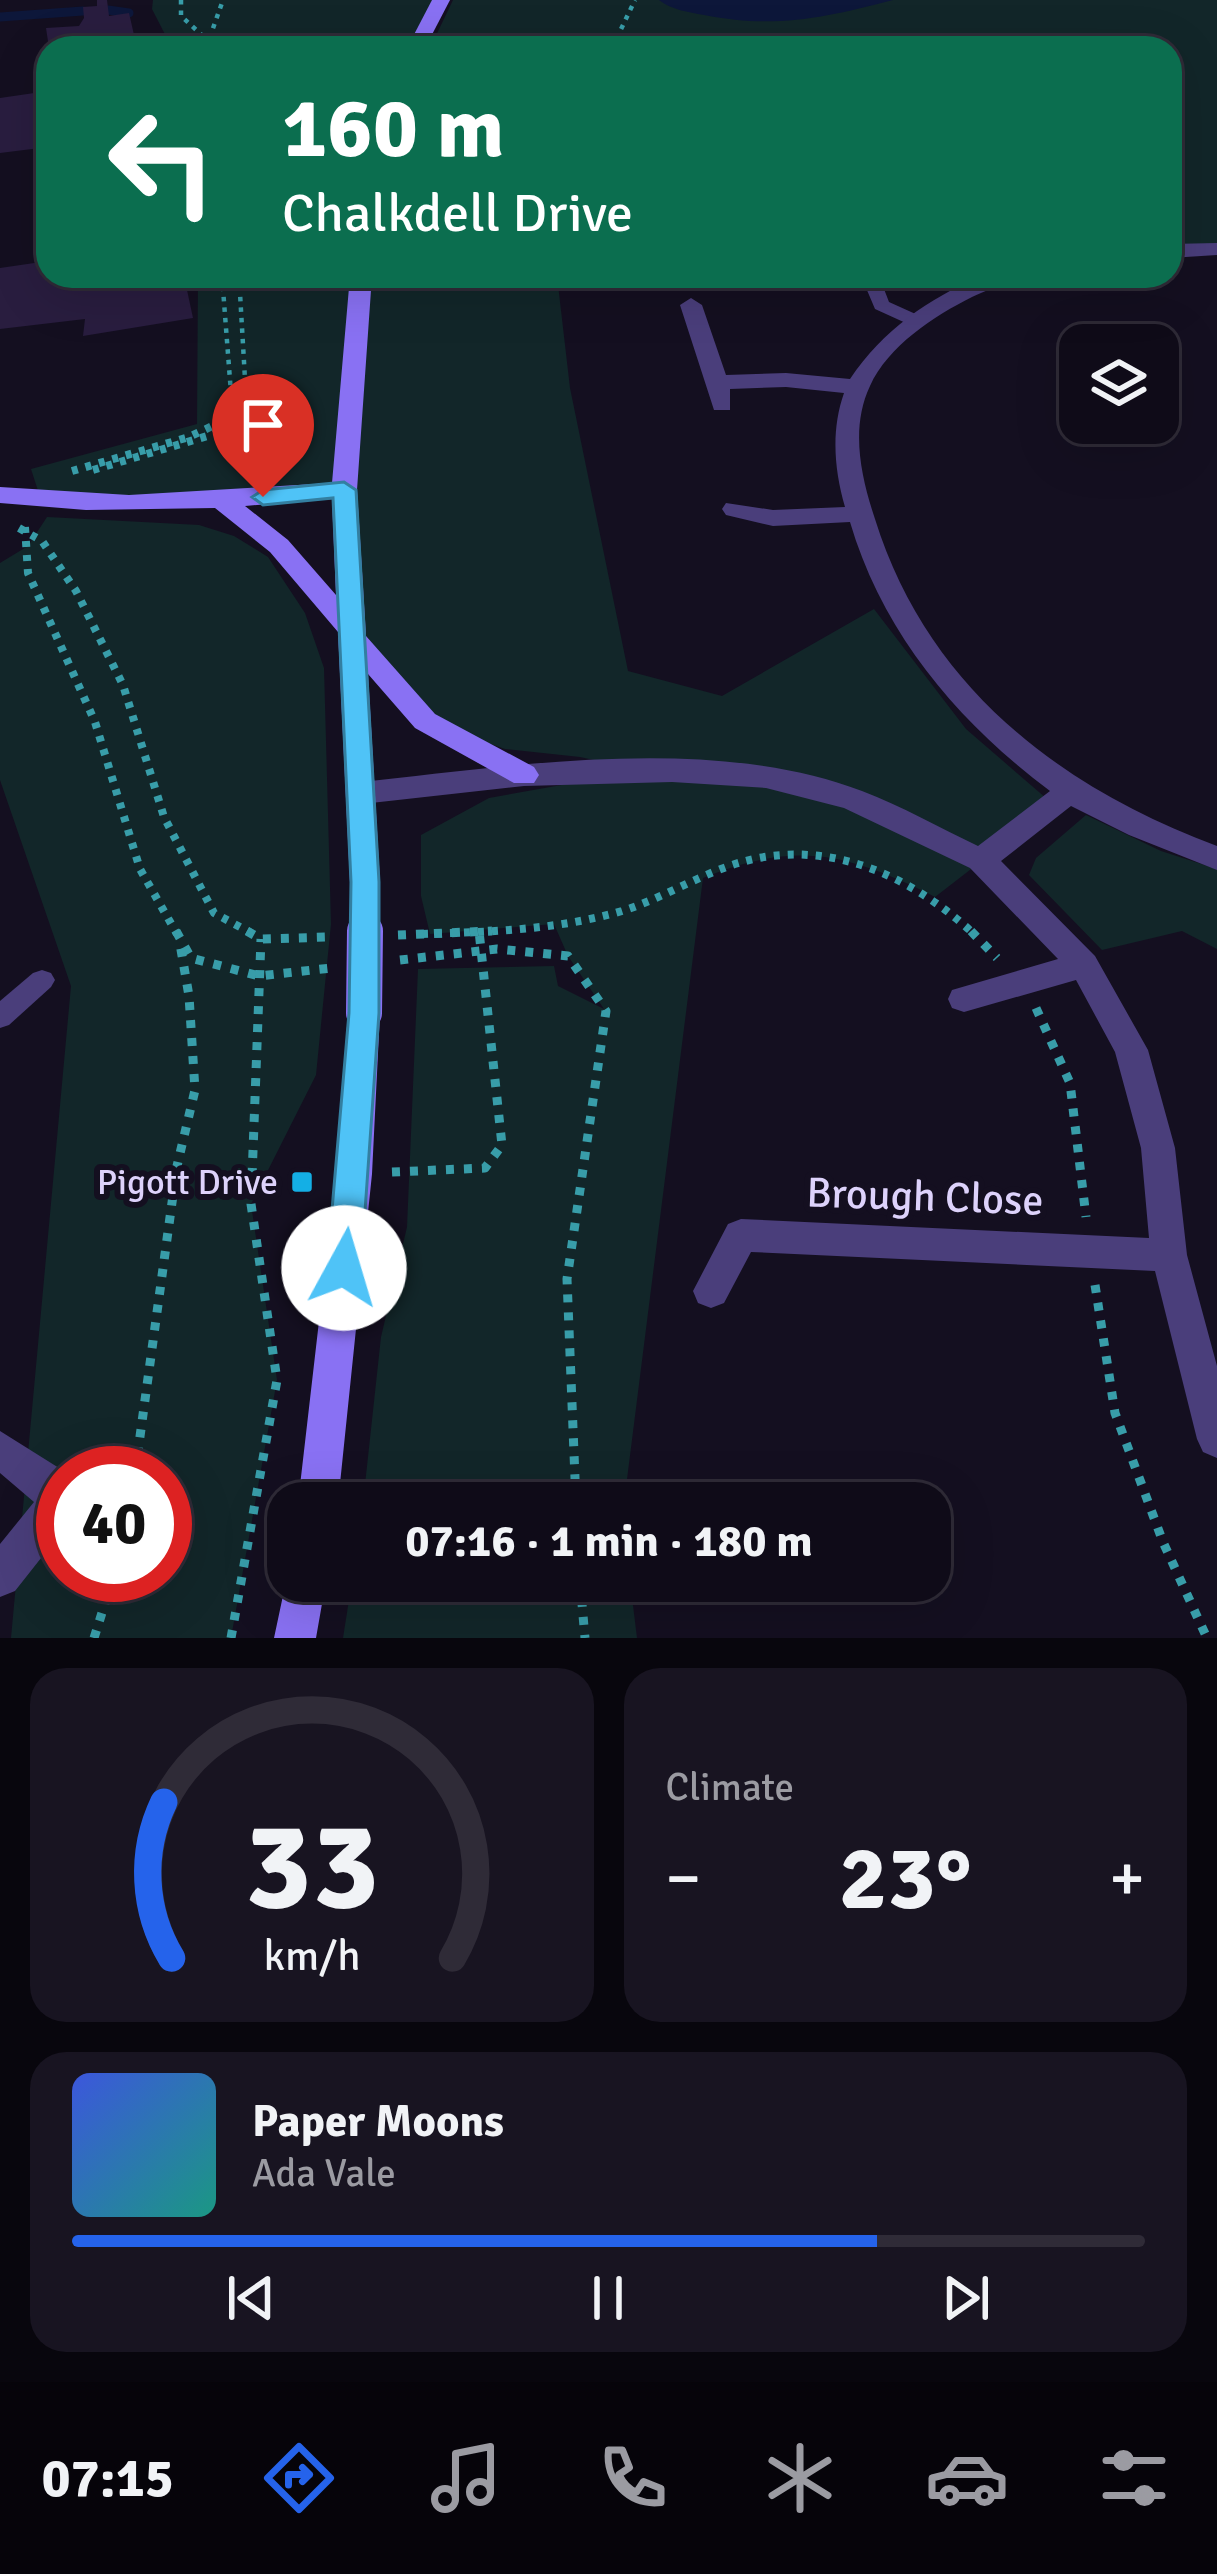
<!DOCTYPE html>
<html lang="en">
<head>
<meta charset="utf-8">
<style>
	body { margin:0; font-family:Signika,sans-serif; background:#181421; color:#f1f3f6; height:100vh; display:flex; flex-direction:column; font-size:45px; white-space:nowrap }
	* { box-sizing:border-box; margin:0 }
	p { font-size:39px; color:#9b9ba2 }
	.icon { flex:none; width:66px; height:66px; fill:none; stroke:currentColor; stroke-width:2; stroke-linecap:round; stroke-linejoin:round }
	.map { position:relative; height:1638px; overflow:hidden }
	.sheet { display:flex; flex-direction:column; gap:30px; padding:30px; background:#08060d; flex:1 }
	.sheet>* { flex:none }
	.hud { position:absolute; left:36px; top:36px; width:1146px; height:252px; border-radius:36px; box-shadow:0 12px 48px #0002,0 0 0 3px #2f2b37; background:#0b6e4f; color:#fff; overflow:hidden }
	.fabs { position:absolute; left:1059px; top:324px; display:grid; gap:24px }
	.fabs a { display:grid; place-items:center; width:120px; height:120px; border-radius:24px; background:#0f0b18; box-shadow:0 12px 48px #0002,0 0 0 3px #2f2b37; font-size:60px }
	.speed { position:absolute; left:36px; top:1446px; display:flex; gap:24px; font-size:60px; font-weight:700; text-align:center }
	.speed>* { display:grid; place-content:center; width:156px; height:156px; border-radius:50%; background:#0f0b18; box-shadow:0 12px 48px #0002,0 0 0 3px #2f2b37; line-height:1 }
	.speed .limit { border:18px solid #d22; background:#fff; color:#111 }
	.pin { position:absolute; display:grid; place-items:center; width:102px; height:102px; color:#fff; margin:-123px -51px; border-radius:50% 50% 50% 0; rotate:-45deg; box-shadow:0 0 12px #0007 }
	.pin .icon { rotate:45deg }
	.me { position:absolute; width:132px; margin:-66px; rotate:6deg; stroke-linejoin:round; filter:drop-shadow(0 0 9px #0008) }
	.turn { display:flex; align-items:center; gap:42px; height:252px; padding:0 48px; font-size:54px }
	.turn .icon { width:156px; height:156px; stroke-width:2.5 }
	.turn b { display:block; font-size:84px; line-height:102px }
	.big { font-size:90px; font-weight:800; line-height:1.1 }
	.sheet .widget { flex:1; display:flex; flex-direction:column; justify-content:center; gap:18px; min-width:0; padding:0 42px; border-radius:36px; background:#181421 }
	.sheet .dial { align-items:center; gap:0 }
	.dial svg { height:312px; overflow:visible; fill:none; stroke:#2f2b37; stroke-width:7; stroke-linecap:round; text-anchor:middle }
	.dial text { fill:#f1f3f6; stroke:none }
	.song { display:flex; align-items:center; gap:36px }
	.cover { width:144px; height:144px; border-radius:18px; background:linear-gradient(135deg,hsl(230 70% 55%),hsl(170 70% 35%)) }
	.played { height:12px; border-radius:6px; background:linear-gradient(90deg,#2563eb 75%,#2f2b37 75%) }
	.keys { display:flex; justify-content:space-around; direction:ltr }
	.heat { display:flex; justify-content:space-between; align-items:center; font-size:66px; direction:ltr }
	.sheet .tiles { flex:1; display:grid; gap:30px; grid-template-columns:1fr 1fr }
	.widget:last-child { grid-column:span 2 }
	.trip { position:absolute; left:267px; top:1482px; width:684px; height:120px; border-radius:36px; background:#0f0b18; box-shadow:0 12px 48px #0002,0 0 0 3px #2f2b37; font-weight:800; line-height:120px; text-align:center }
	.dock { display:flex; height:192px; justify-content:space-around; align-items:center; background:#06040a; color:#9b9ba2 }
	.dock .icon { width:84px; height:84px }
	.dock .selected { color:#2563eb }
	.dock b { font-size:54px; color:#f1f3f6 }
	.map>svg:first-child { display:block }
	.green { fill:#122629; fill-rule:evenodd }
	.water { fill:#0d173a }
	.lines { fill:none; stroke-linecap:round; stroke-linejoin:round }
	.stream { stroke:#0d173a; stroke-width:9 }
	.building { fill:#291d3f }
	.path-far2 { stroke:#389da9; stroke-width:4.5; stroke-dasharray:4.5 6; stroke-linecap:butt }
	.path-far1 { stroke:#389da9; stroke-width:8; stroke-dasharray:6 8; stroke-linecap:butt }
	.path { stroke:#389da9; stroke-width:9; stroke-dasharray:8 10; stroke-linecap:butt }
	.lane { fill:#4a3e7b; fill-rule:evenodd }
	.street { fill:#4a3e7b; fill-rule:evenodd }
	.secondary { fill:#8971f3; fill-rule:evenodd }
	.secondary-bridge-far1 { stroke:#8971f3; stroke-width:27 }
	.secondary-bridge { stroke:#8971f3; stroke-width:36 }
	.route { fill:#4fc3f7; stroke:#337fa1; stroke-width:3 }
	.poi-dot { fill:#14afe5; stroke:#140f20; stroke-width:4.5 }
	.labels { text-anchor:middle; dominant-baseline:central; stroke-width:12; stroke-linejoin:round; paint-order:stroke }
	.poi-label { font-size:36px; fill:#ddd2fb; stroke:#140f20; text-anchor:end }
	.near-street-label { font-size:42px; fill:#ddd2fb; stroke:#140f20 }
</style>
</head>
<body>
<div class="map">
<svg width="1217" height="1638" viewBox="0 0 1217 1638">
	<rect width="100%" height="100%" fill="#140f20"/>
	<g class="green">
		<polygon points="153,0 441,0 416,48 172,48 152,9"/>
		<polygon points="453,0 1217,0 1217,249 1170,251 1170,48 430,48"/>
		<path d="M198,276H557L570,388L628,671L722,696L874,609L966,729L1054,805L935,897C847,853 797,840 703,878L624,1503H363L381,1337L407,1227L418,969L554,966L558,986L604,1009L568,956L554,924L430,934L421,896V835L489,798L584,781L668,776L580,757L505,749L425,721L354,641L344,490L41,500L31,469L197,424Z"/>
		<path d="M47,517L199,525L234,536L268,557L305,613L324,668L331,924L316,1075L251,1204L277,1380L231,1638H11L71,986L0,780V563L28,546ZM63,1473H165V1575H63Z"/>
		<polygon points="1086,815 1161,851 1217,869 1217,949 1182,931 1102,950 1029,875 1036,858"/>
		<polygon points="352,1581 630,1581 637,1638 343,1638"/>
	</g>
	<path class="water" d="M659,0H893C824,18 774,29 704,15C688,12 672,10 659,0Z"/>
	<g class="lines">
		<g class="stream">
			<polyline points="108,10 129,13"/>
			<polyline points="0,17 83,11"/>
		</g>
	</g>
	<g class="building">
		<polygon points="97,0 107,0 109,16 129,13 137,48 49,48 46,28 79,26 84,18 83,7 97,6"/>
		<polygon points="48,91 48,147 0,153 0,98"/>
		<polygon points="48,261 48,276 184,276 193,318 83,336 85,319 0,329 0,268"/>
	</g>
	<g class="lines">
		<g class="path-far2">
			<polyline points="181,0 181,16 216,48"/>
			<polyline points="206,48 223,0"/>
			<polyline points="612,48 635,0"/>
			<polyline points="222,276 231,393 228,403"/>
			<polyline points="239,276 245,379 240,403"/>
		</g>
		<g class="path-far1">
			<polyline points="93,470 214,434 236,420 240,400"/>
			<polyline points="72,471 189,437 221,422 229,400"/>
			<polyline points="25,527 28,573 95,722 140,869 177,934"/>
			<polyline points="19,528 42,541 76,591 123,685 164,817 214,913 253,934"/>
			<path d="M422,934C489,932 557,930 622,911C660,899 694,878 732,865C822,835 908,873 974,934"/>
		</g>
		<g class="path">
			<polyline points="176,931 191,958 259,976 331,968"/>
			<polyline points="247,931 261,939 329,937"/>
			<polyline points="971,931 997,958"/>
			<polyline points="398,935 492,931"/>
			<polyline points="400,960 497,949 568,956 606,1011 567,1279 576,1503"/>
			<polyline points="1036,1008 1070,1083 1086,1217"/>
			<polyline points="392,1172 485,1168 502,1145 479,931"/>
			<polyline points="1095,1285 1115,1413 1163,1542 1207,1638"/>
			<polyline points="109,1473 136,1459"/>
			<polyline points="135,1473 177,1166 195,1090 189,996 180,944"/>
			<polyline points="580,1581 585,1638"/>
			<polyline points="94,1638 114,1575"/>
			<polyline points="231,1638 277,1380 251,1204 261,939"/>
		</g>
		<g class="lane">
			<polygon points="861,276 879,276 889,302 920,316 920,324 908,324 875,309"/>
			<polygon points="42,970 51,973 55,980 51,987 9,1025 0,1028 0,1001 33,973"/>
		</g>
		<g class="street">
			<polygon points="1217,243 1217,255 1170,258 1170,244"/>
			<path d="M981,276H1011C1001,286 985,291 972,297C934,316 888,346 870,386C850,428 861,477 875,519C927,686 1059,787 1217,846V870L1129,835L1071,806L1001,861L1095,956L1148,1050L1175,1148L1187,1255L1217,1366V1458L1203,1452L1197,1439L1155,1271L751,1252L724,1303L711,1308L698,1303L693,1291L728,1224L741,1219L1149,1238L1141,1148L1115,1052L1076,980L964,1012L952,1008L948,999L952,990L1058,959L970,868L844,808L766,788L672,782L524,786L362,804L352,801L347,793L352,785L362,782C518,765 712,734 862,791C902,806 940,828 978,846L1050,791C958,722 883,634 850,522L773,526L726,515L722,509L726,503L773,510L845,507C834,469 831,430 844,393L786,387L730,389V410H714L680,305L691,298L702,305L726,375L786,373L850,379C883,330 928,299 981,276Z"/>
			<polygon points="0,1431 59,1468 63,1477 60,1534 15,1591 0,1597 0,1544 34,1502 0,1473"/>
		</g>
		<g class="secondary">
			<polygon points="432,0 450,0 425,48 407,48"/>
			<path d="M350,276H372L357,490L366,636L435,714L534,767L539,775L534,783H514L415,728L368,674L380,882L376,890H354L350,882L338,632L270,552L215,508L86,510L0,503V487L129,495L332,483ZM332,499L336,595L288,540L245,506Z"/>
			<polygon points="364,1000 376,1004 380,1013 372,1174 338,1503 298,1503 336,1174 348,1013 352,1004"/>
			<polygon points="288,1572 288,1581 326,1581 316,1638 274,1638"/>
		</g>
		<polyline class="secondary-bridge-far1" points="365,934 365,882"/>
		<polyline class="secondary-bridge" points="364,1013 365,931"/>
	</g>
	<polygon class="route" points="344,482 356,490 379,882 379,1013 361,1268 356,1278 344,1283 332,1278 327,1268 349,1013 351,882 333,498 263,505 252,497 263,490"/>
	<rect class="poi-dot" x="290" y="1170" width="24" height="24" rx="6"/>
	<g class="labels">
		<g class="poi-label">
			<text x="278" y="1182">Pigott Drive</text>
		</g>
		<g class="near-street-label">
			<text transform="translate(925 1197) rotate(2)">Brough Close</text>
		</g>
	</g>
</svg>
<div class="fabs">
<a><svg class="icon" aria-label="layers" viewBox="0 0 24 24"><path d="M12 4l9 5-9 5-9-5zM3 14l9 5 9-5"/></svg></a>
</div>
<div class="speed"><div class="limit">40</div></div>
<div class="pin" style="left:263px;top:497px;background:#d93025"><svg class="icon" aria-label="arrive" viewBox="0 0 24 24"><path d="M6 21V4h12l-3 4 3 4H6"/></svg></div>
<svg class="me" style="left:344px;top:1268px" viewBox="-20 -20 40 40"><circle r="19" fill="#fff"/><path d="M0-13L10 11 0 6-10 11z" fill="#4fc3f7"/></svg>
<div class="trip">07:16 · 1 min · 180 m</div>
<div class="hud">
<div class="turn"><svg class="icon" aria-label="left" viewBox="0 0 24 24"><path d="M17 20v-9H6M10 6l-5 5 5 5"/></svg><div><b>160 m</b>Chalkdell Drive</div></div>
</div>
</div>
<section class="sheet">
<div class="tiles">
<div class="widget dial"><svg viewBox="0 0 100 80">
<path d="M14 69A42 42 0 1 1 86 69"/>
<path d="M14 69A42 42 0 0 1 12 29" stroke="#2563eb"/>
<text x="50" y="56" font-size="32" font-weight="700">33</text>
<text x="50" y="72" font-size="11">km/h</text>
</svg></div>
<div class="widget"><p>Climate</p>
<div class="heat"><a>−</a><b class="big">23°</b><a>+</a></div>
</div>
<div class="widget">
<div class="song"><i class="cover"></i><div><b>Paper Moons</b><p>Ada Vale</p></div></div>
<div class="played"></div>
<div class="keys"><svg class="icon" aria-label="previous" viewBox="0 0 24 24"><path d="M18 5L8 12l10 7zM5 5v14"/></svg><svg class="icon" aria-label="pause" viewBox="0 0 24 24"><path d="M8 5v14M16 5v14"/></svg><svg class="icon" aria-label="next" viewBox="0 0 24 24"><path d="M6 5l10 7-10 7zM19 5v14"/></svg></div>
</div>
</div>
</section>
<nav class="dock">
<b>07:15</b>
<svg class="icon selected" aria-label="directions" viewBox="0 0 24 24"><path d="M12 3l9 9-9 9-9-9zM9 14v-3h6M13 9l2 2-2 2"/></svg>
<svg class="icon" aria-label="music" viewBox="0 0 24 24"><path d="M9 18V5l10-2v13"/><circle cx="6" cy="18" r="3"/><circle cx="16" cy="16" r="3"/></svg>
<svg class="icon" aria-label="phone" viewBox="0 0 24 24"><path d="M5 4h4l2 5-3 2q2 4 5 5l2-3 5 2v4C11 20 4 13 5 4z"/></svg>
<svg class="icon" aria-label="climate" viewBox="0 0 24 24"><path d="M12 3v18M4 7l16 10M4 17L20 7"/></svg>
<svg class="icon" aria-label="car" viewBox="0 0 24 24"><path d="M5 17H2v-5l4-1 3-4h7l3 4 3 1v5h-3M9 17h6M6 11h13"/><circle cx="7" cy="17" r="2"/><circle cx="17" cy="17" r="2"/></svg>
<svg class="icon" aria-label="filters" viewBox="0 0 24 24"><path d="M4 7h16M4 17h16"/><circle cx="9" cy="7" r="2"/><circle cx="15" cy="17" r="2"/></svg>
</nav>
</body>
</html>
